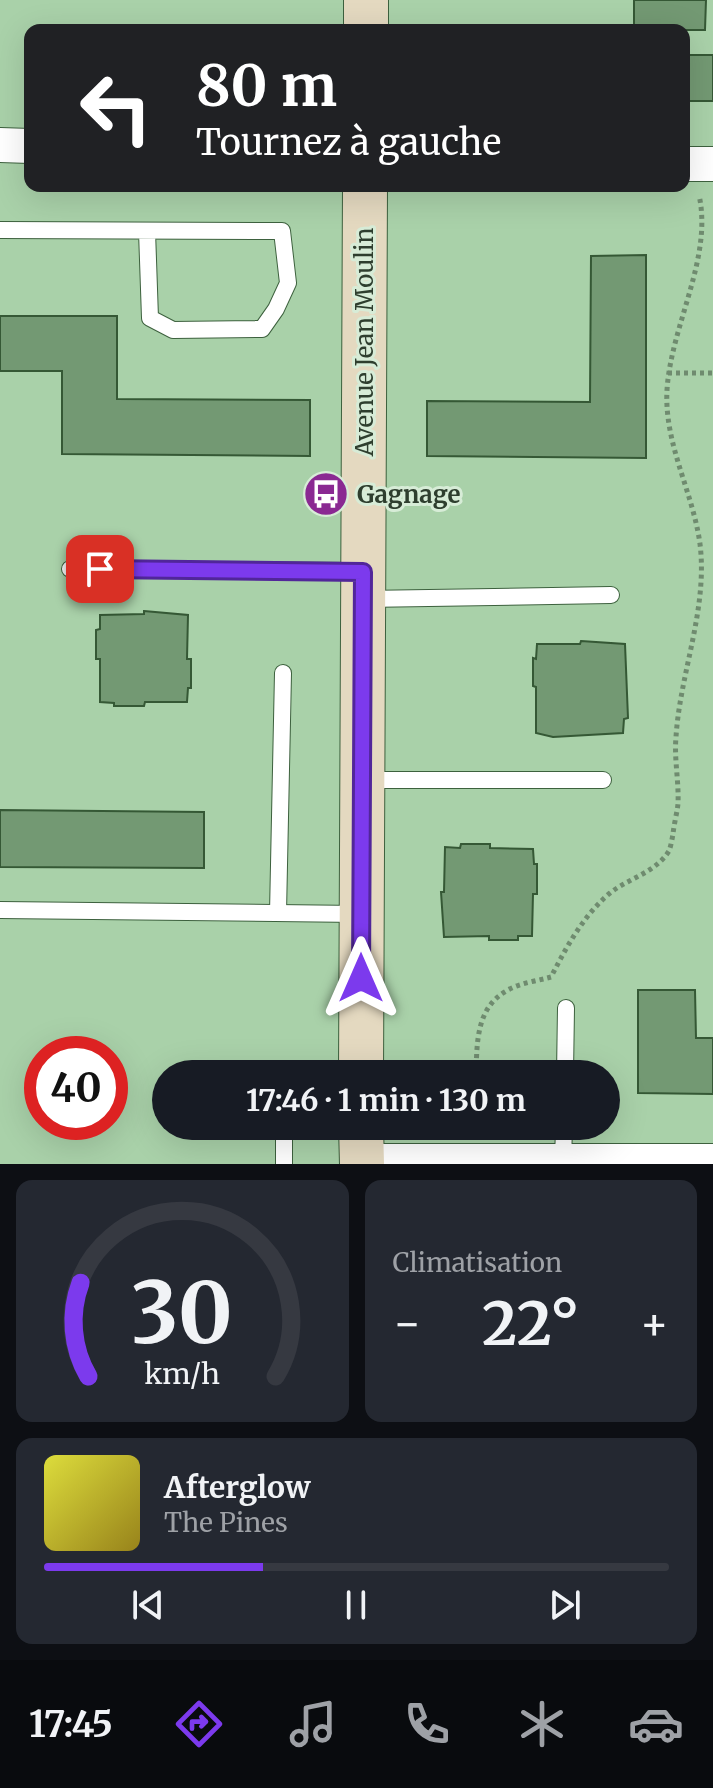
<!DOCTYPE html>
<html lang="fr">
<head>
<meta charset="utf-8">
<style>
	body { margin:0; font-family:Merriweather,serif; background:#242831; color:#f1f3f6; height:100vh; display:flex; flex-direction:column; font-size:30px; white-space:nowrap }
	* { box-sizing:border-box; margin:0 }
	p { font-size:26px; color:#9ea1a6 }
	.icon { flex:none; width:44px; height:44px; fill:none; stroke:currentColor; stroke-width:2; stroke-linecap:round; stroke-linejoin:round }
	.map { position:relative; height:1164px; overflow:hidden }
	.sheet { display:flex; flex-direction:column; gap:16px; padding:16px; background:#0d0f14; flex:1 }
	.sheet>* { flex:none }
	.hud { position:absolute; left:24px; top:24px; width:666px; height:168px; border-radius:16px; box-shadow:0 8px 32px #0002; background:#202124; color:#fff; overflow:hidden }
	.speed { position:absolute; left:24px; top:1036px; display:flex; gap:16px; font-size:40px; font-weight:700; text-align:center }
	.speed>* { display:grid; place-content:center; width:104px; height:104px; border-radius:50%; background:#171b24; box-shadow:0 8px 32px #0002; line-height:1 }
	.speed .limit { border:12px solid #d22; background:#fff; color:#111 }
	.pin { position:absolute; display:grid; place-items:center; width:68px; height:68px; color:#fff; margin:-34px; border-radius:16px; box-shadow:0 4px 12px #0006 }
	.me { position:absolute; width:88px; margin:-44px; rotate:0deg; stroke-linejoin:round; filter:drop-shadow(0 0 6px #0008) }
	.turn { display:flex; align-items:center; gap:28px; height:168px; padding:0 40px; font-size:36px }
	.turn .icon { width:104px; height:104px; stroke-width:2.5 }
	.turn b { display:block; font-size:56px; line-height:68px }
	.big { font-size:60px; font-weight:700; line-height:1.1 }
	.sheet .widget { flex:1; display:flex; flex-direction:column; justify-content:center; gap:12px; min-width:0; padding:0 28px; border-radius:16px; background:#242831 }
	.sheet .dial { align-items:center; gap:0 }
	.dial svg { height:208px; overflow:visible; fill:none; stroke:#363941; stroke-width:7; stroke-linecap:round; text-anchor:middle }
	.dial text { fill:#f1f3f6; stroke:none }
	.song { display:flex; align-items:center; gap:24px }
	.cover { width:96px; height:96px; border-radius:12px; background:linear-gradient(135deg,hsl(60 70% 55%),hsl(50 70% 35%)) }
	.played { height:8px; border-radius:4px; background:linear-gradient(90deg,#7c3aed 35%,#363941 35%) }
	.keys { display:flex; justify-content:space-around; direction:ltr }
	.heat { display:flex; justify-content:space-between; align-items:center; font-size:44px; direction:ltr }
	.sheet .tiles { flex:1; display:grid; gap:16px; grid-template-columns:1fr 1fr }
	.widget:last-child { grid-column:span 2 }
	.trip { position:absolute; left:152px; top:1060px; width:468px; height:80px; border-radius:40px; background:#171b24; box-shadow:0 8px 32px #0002; font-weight:700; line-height:80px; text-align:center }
	.tabs { display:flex; height:128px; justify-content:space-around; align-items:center; background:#090b0e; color:#9ea1a6 }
	.tabs .icon { width:56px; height:56px }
	.tabs .active { color:#7c3aed }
	.tabs b { font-size:36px; color:#f1f3f6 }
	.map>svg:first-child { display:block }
	.building { fill:#739973; stroke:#355835; stroke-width:2 }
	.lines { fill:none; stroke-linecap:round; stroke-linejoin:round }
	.lane-casing { stroke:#3d613e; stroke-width:18 }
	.street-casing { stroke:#3d613e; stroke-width:36 }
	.secondary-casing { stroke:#3d613e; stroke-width:46 }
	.path { stroke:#6f8b6f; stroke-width:5; stroke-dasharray:4 4; stroke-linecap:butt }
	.lane { stroke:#fff; stroke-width:16 }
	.street { stroke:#fff; stroke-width:34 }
	.secondary { stroke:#e4d9c0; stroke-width:44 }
	.route-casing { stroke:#51269a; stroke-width:20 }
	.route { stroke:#7c3aed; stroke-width:14 }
	.labels { text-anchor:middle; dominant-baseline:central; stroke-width:6; stroke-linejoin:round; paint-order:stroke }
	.street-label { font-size:24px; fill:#2e3e2e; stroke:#d7ecd7 }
	.poi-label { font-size:24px; font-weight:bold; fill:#2e3e2e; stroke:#d7ecd7; text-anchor:start }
</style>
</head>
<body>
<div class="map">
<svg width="713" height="1164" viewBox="0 0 713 1164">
	<rect width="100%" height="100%" fill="#a9d1a9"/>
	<g class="building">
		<polygon points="634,0 706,0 705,30 634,30"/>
		<rect x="684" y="55" width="29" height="46"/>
		<polygon points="646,255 646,458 427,456 427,401 590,402 591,256"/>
		<polygon points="0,316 117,316 117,399 310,400 310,456 62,454 62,371 0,371"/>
		<polygon points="144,611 188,615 187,659 191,659 191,688 188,688 187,702 145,702 144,706 114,706 114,703 100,702 100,659 96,659 96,630 100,629 100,615 144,614"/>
		<polygon points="581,641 625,644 628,718 624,719 623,733 553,737 536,733 536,687 533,686 533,658 536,659 537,644 580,644"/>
		<polygon points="0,810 204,812 204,868 0,867"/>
		<polygon points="461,844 490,844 490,848 533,849 534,864 537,864 537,894 533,894 532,936 518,936 518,940 489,940 489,936 444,937 441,892 444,892 445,847 460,848"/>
		<polygon points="638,990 695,990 696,1038 713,1038 713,1094 638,1093"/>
	</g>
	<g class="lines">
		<g class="lane-casing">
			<g id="lane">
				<polyline points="0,230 282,231 288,283 276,309 262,329 173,330 150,318 147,231"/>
				<polyline points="70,569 361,571"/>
				<polyline points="364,599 611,595"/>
				<polyline points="365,780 603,780"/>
				<polyline points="0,910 359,914"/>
				<polyline points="278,913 283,673"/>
				<polyline points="565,1074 566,1008"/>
				<polyline points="284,1130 284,1164"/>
				<polyline points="563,1162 564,1126"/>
			</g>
		</g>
		<g class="street-casing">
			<g id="street">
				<polyline points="0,145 30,146"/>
				<polyline points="684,164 713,164"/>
				<polyline points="362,1161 713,1161"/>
			</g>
		</g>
		<g class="secondary-casing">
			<g id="secondary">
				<polyline points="366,30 366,0"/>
				<polyline points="361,1074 365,186"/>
				<polyline points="361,1126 362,1164"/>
			</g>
		</g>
		<g class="path">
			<polyline points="668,373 713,373"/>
			<path d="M476,1074C477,1042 476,1007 508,990C520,983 537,981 551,977C567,946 583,916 610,893C629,878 655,873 669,851C671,846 672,839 673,834C674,824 677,813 678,804C679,781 674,759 676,737C680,673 708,609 700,544C693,492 664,444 667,390C671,325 713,258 699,195"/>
		</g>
		<use href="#lane" class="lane"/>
		<use href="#street" class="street"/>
		<use href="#secondary" class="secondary"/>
	</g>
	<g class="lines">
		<g class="route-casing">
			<polyline id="route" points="100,569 363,572 361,978"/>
		</g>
		<use href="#route" class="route"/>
	</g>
	<defs>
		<g id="bus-disc" transform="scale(2.3)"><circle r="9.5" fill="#8a2992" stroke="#d7ecd7"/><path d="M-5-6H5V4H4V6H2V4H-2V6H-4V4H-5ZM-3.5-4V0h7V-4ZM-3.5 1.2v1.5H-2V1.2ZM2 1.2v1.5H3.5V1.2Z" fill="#fff"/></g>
	</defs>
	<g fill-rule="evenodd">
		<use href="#bus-disc" x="326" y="494"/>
	</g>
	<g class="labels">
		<g class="street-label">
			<text transform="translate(364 342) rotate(-90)">Avenue Jean Moulin</text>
		</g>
		<g class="poi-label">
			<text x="357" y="494">Gagnage</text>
		</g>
	</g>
</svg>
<div class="speed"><div class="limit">40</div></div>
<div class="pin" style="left:100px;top:569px;background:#d93025"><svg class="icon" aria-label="arrive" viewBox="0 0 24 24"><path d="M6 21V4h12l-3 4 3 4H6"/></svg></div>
<svg class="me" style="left:361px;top:978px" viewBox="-20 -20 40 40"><path d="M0-17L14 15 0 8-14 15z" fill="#7c3aed" stroke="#fff" stroke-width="4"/></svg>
<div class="trip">17:46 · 1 min · 130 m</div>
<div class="hud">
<div class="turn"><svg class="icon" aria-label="left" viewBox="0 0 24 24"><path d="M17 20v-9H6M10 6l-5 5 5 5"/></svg><div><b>80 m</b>Tournez à gauche</div></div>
</div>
</div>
<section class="sheet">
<div class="tiles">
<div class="widget dial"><svg viewBox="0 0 100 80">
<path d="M14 69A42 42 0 1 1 86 69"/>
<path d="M14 69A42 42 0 0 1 11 33" stroke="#7c3aed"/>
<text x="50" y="56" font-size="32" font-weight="700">30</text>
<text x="50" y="72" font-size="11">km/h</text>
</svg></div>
<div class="widget"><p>Climatisation</p>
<div class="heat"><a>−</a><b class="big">22°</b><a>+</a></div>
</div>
<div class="widget">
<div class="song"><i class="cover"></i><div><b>Afterglow</b><p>The Pines</p></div></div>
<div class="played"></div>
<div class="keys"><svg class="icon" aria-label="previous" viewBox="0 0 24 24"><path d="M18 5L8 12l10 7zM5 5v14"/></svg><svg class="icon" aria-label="pause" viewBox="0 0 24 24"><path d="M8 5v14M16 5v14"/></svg><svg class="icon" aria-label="next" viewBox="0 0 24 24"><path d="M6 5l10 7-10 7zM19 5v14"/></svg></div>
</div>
</div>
</section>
<nav class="tabs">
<b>17:45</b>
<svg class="icon active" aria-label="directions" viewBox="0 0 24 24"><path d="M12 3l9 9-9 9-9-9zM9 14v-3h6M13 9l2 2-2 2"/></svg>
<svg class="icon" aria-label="music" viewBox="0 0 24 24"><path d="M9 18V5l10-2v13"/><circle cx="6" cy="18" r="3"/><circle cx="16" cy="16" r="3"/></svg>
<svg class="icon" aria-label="phone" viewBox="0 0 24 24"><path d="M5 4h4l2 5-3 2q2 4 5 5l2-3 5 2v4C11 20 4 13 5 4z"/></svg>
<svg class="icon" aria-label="climate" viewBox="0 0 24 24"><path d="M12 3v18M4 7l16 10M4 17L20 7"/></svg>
<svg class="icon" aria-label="car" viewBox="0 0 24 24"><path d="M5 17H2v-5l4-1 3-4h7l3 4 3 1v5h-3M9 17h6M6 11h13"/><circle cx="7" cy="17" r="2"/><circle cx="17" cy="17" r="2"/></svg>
</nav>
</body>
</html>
